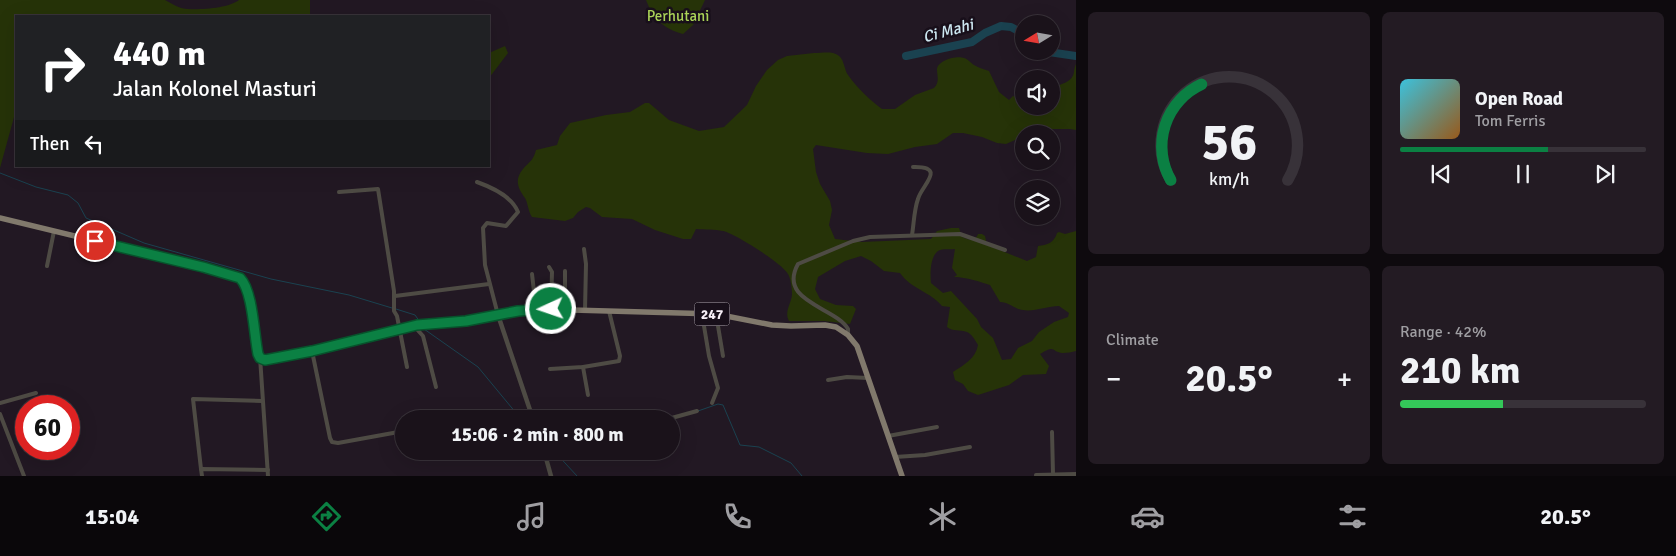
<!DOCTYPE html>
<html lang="en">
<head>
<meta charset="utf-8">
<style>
	body { margin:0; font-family:Signika,sans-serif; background:#231b23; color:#f1f3f6; height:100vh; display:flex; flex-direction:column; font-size:19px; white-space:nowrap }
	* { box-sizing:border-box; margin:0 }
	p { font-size:16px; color:#9f9ea2 }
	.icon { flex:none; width:28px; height:28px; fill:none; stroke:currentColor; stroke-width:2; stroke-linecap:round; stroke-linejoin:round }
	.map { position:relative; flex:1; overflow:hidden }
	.details { display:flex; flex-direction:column; gap:12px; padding:12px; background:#0e0a0e; width:600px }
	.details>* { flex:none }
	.hud { position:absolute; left:15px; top:15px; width:475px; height:152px; border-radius:0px; box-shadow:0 5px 20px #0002,0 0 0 1px #383239; background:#202124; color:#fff; overflow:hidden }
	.needle { width:32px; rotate:259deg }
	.tools { position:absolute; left:1015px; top:15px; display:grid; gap:10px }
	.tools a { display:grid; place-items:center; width:45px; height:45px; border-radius:50%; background:#1a121a; box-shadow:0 5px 20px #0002,0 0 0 1px #383239; font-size:25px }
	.speed { position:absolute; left:15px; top:395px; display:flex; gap:10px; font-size:25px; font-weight:700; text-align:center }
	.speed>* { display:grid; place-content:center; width:65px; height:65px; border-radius:50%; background:#1a121a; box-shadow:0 5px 20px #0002,0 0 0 1px #383239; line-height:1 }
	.speed .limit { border:8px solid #d22; background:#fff; color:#111 }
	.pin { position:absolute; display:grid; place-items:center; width:42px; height:42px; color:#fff; margin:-21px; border:2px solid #fff; border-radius:50%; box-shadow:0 1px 5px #0007 }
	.me { position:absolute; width:55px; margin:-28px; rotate:267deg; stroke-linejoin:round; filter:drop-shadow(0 0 4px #0008) }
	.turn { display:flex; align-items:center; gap:18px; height:105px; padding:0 15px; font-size:22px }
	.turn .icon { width:65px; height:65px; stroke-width:2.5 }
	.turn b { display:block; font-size:35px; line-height:42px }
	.then { display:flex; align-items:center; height:48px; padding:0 15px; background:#0003; gap:10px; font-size:19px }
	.big { font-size:38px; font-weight:700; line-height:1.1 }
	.details .card { flex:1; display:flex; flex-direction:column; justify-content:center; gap:8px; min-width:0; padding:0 18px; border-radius:8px; background:#231b23 }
	.details .dial { align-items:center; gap:0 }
	.dial svg { height:130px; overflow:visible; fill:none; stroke:#383239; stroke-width:7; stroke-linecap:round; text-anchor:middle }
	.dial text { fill:#f1f3f6; stroke:none }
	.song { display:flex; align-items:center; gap:15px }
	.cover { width:60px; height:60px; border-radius:8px; background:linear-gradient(135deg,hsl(190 70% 55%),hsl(30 70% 35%)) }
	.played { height:5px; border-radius:2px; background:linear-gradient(90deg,#0b8043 60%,#383239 60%) }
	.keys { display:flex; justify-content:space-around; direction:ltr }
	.heat { display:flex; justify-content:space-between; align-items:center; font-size:28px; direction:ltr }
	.charge { height:8px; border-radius:4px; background:linear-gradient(90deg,#34c759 42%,#383239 0) }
	.details .tiles { flex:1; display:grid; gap:12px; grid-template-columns:repeat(2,1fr) }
	.trip { position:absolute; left:395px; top:410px; width:285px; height:50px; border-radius:25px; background:#1a121a; box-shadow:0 5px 20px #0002,0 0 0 1px #383239; font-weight:700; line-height:50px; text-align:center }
	.dock { display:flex; height:80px; justify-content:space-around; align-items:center; background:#0a070a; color:#9f9ea2 }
	.dock .icon { width:35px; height:35px }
	.dock .active { color:#0b8043 }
	.dock b { font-size:22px; color:#f1f3f6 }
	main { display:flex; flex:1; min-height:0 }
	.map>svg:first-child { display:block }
	.green { fill:#263308; fill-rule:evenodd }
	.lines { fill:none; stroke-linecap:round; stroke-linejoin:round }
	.stream { stroke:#1a4250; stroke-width:1 }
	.river { stroke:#1a4250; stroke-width:8 }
	.minor { stroke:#4e4b44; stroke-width:4 }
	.tertiary { stroke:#4e4b44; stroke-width:4.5 }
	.primary { stroke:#81796c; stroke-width:5.5 }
	.route-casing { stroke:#07532c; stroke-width:12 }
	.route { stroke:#0b8043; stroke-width:9 }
	.labels { text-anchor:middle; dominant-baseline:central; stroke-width:5; stroke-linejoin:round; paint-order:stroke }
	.shield { fill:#180f1a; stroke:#b4acb5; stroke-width:1 }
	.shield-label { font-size:14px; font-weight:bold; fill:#f7eff7 }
	.park-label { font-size:15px; fill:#aad358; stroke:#180f1a }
	.water-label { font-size:16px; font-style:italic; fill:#cde7f1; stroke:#180f1a }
</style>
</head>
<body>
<main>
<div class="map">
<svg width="1076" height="476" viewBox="0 0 1076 476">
	<rect width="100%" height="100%" fill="#221823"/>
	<g class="green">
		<path d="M0,0H165C172,4 180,9 188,9C201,10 229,8 239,0H310V16H16V110L0,168Z"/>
		<path d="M646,0H705L693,25L683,34C663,29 653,18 646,0Z"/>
		<polygon points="505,46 508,53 489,78 489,53"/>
		<path d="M814,53C820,53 828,52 833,53C845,56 843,67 848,75C857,88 870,100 882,109H895L915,95L934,88C940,82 937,76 937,69C938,60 957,55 964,58C968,59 971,63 974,65C979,68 984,69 989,71L999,92L1009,100L1013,96L1017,97L1023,106H1051V82L1057,86C1064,83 1073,81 1074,72C1074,69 1075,66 1076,64V130L1070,129H1051L1042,134H1024V140H1015L1006,144L997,143L982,137L963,133H953L937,144L915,147L888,154L867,153L816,145L813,149L816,172L820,184L830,201L832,210L829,225L835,239L862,242L931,239L937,231L951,228H959L962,237C968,240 975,242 978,234H982L985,236L987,245L1027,261L1036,257L1038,246C1047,245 1054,243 1057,233L1059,232L1065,234L1076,231V351C1072,352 1067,353 1063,353C1050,352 1057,344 1040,354L1049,366L1046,374L1023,375L1009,385L978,395L968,391L963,384L955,380L953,372C964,365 976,358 978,345C975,340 972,334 967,332C960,329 953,332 947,327L950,307L942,306C931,292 911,289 900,273L884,271L871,261L861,256L845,261L818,277L815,289L820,299L836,305L853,306L856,309L850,324L824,321H789C784,312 791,304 792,295C792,289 791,281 789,276C787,266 734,233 723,231C715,229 705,230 696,229L691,239H683L655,230L632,219L602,217L590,208L586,207L578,212L573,218L565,221L532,217C528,211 528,203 525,198C518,188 514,180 523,169C530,161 533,161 536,150L557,145L560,136L570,123L606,115L630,112L645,103H649L669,120L699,131L724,127L747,105L756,86L767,70L778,60L787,56ZM955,249L952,268L957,275L954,277C961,276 982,282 990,285L1000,302C1009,302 1014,309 1023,310C1034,312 1047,306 1059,306L1069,313L1068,317L1054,322L1039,332L1032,341L1018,348L1011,359L1002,360L993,338L981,327L977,319L951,291L943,293L931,283C930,274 930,257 938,251C943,248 950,250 955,249Z"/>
	</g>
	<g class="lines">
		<g class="stream">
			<polyline points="0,173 36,187 68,195 78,203 86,218 144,243 271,279 349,295 392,308"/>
			<polyline points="396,309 415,315 420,322"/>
			<polyline points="422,326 424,329 478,367 521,419"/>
			<polyline points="698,411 718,404 723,405 740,445 759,447 791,463 802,476"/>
			<polyline points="554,451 577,476"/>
		</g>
		<g class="river">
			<polyline points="1042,51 1076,56"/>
			<polyline points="906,56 972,42 985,33 1001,26 1011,27 1024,34"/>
		</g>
		<g class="minor">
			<path d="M477,182C491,187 512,196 518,212L506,226L487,223L483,228L485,265L498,315"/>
			<polyline points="339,192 378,189 394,291 394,311 397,316 407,367"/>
			<path d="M912,235C914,223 914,210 918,199C921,186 948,166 913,167"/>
			<polyline points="584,249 586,264 585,310"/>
			<polyline points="47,266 54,231"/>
			<polyline points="549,267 552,272 551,309"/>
			<polyline points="532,274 536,309"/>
			<polyline points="395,296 489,284"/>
			<polyline points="565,309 565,271"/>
			<polyline points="702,314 709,356 718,388 712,403"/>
			<polyline points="716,314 723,356"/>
			<polyline points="414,326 423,336 436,387"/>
			<path d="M848,335V329C836,307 777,302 798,264L853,241L870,237L960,234L1005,250"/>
			<polyline points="312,351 330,438 332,442 338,443 404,431"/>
			<polyline points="260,357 268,476"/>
			<polyline points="583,367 588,395"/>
			<polyline points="550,369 583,367 619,361 620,356 609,311"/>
			<polyline points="828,380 847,377 868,378"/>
			<polyline points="0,403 36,393"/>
			<polyline points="0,414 24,476"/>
			<polyline points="457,419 497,411"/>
			<polyline points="668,419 697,411"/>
			<polyline points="1052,432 1053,474"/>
			<polyline points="888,436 937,427"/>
			<polyline points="895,457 925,455 970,447"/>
			<polyline points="201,469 193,399 262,401"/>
			<polyline points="1036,475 1076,474"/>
			<polyline points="202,476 201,469 268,470"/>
		</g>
		<g class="tertiary">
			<polyline points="498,315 533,419"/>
			<polyline points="544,451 551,476"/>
		</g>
		<path class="primary" d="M0,218L203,267L241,278C253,291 255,335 258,354L260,357L265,359L312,351L417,325L466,321L536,309L716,314L772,325L791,326L825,325L836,327L848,335L857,346L902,476"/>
	</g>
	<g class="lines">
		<g class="route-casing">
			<path id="route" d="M95,241L203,267L240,278C253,291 254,335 258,354L260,358L265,360L312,351L417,325L466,321L518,311L551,309"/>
		</g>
		<use href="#route" class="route"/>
	</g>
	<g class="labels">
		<rect class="shield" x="694.5" y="302.5" width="35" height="23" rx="4"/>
		<g class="shield-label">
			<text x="712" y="314">247</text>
		</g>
		<g class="park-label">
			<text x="678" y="16">Perhutani</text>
		</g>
		<g class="water-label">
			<text transform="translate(948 31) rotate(-15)">Ci Mahi</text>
		</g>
	</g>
</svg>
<div class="tools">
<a><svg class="needle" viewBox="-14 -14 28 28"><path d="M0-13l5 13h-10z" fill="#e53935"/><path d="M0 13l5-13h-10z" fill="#9f9ea2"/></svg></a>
<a><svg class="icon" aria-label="sound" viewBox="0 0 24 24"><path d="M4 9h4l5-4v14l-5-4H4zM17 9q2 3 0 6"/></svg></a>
<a><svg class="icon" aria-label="search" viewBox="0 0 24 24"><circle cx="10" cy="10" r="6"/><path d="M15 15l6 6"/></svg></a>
<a><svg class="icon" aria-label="layers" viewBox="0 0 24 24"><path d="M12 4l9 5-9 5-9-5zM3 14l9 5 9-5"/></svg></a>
</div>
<div class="speed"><div class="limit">60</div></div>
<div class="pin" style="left:95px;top:241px;background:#d93025"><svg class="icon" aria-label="arrive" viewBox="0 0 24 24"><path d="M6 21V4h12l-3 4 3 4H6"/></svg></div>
<svg class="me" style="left:551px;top:309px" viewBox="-20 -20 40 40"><circle r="17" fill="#0b8043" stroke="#fff" stroke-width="3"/><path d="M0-11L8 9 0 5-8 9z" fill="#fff"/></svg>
<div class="trip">15:06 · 2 min · 800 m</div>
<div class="hud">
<div class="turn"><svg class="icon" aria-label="right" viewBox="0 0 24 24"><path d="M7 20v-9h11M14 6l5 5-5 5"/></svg><div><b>440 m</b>Jalan Kolonel Masturi</div></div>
<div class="then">Then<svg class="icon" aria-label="left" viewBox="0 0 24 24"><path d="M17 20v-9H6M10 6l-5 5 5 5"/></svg></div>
</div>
</div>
<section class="details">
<div class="tiles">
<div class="card dial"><svg viewBox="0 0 100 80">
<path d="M14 69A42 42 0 1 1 86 69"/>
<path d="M14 69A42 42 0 0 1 33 10" stroke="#0b8043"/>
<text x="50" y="56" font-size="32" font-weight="700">56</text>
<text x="50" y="72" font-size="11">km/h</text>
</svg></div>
<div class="card">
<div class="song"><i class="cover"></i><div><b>Open Road</b><p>Tom Ferris</p></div></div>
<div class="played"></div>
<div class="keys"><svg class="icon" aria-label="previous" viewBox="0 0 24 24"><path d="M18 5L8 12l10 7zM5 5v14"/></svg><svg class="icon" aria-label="pause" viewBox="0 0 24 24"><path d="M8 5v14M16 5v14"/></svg><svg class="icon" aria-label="next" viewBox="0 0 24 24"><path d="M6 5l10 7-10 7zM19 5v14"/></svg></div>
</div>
<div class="card"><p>Climate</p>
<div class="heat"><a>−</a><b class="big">20.5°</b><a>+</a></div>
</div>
<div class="card"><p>Range · 42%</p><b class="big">210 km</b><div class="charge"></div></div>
</div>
</section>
</main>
<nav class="dock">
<b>15:04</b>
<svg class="icon active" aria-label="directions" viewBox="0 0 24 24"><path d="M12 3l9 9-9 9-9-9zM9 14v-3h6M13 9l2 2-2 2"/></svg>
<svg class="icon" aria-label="music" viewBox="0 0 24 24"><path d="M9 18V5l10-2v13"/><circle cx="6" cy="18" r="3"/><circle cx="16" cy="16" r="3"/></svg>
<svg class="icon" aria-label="phone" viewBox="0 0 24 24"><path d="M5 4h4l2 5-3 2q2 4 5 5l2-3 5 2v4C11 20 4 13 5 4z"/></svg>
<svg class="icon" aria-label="climate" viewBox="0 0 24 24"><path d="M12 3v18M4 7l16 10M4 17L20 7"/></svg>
<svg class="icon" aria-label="car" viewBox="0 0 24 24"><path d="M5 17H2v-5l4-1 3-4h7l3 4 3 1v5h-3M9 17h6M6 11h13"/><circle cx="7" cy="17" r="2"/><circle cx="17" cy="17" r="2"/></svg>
<svg class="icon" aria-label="filters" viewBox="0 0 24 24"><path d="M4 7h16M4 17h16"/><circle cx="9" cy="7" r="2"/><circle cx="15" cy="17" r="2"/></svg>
<b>20.5°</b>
</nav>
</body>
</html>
